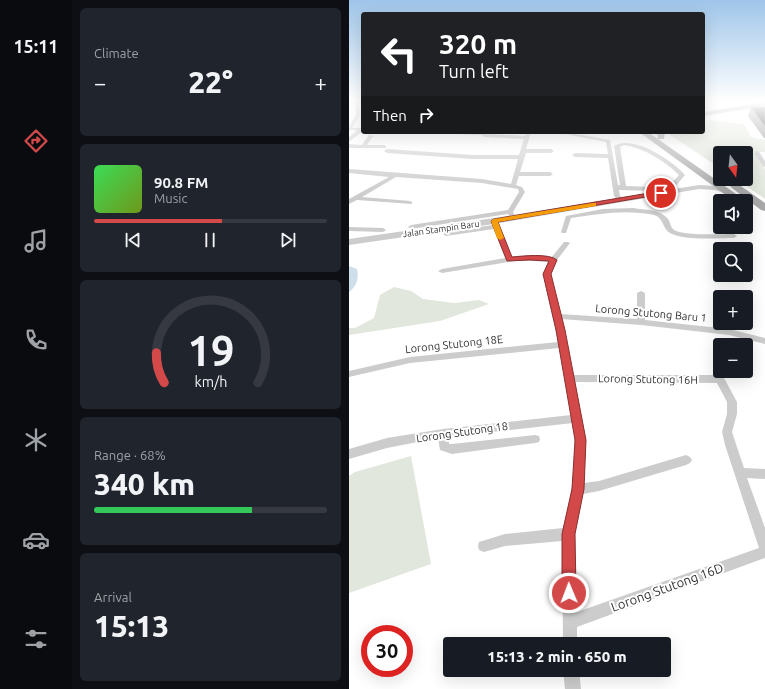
<!DOCTYPE html>
<html lang="en">
<head>
<meta charset="utf-8">
<style>
	body { margin:0; font-family:Ubuntu,sans-serif; background:#20242c; color:#f1f3f6; height:100vh; display:flex; flex-direction:column; font-size:15px; white-space:nowrap }
	* { box-sizing:border-box; margin:0 }
	p { font-size:13px; color:#9ea1a6 }
	.icon { flex:none; width:22px; height:22px; fill:none; stroke:currentColor; stroke-width:2; stroke-linecap:round; stroke-linejoin:round }
	.map { position:relative; flex:1; overflow:hidden }
	.side { display:flex; flex-direction:column; gap:8px; padding:8px; background:#0d0f14; width:277px }
	.side>* { flex:none }
	.banner { position:absolute; left:12px; top:12px; width:344px; height:122px; border-radius:4px; box-shadow:0 4px 16px #0002; background:#202124; color:#fff; overflow:hidden }
	.needle { width:26px; rotate:165deg }
	.tools { position:absolute; left:364px; top:146px; display:grid; gap:8px }
	.tools a { display:grid; place-items:center; width:40px; height:40px; border-radius:4px; background:#171b24; box-shadow:0 4px 16px #0002; font-size:20px }
	.speed { position:absolute; left:12px; top:625px; display:flex; gap:8px; font-size:20px; font-weight:700; text-align:center }
	.speed>* { display:grid; place-content:center; width:52px; height:52px; border-radius:50%; background:#171b24; box-shadow:0 4px 16px #0002; line-height:1 }
	.speed .limit { border:6px solid #d22; background:#fff; color:#111 }
	.pin { position:absolute; display:grid; place-items:center; width:34px; height:34px; color:#fff; margin:-17px; border:2px solid #fff; border-radius:50%; box-shadow:0 1px 4px #0007 }
	.me { position:absolute; width:44px; margin:-22px; rotate:359deg; stroke-linejoin:round; filter:drop-shadow(0 0 3px #0008) }
	.turn { display:flex; align-items:center; gap:14px; height:84px; padding:0 12px; font-size:18px }
	.turn .icon { width:52px; height:52px; stroke-width:2.5 }
	.turn b { display:block; font-size:28px; line-height:34px }
	.then { display:flex; align-items:center; height:38px; padding:0 12px; background:#0003; gap:8px; font-size:15px }
	.big { font-size:30px; font-weight:800; line-height:1.1 }
	.side .card { flex:1; display:flex; flex-direction:column; justify-content:center; gap:6px; min-width:0; padding:0 14px; border-radius:6px; background:#20242c }
	.side .dial { align-items:center; gap:0 }
	.dial svg { height:104px; overflow:visible; fill:none; stroke:#363941; stroke-width:7; stroke-linecap:round; text-anchor:middle }
	.dial text { fill:#f1f3f6; stroke:none }
	.song { display:flex; align-items:center; gap:12px }
	.cover { width:48px; height:48px; border-radius:6px; background:linear-gradient(135deg,hsl(130 70% 55%),hsl(80 70% 35%)) }
	.played { height:4px; border-radius:2px; background:linear-gradient(90deg,#d34949 55%,#363941 55%) }
	.keys { display:flex; justify-content:space-around; direction:ltr }
	.heat { display:flex; justify-content:space-between; align-items:center; font-size:22px; direction:ltr }
	.charge { height:6px; border-radius:3px; background:linear-gradient(90deg,#34c759 68%,#363941 0) }
	.trip { position:absolute; left:94px; top:637px; width:228px; height:40px; border-radius:4px; background:#171b24; box-shadow:0 4px 16px #0002; font-weight:800; line-height:40px; text-align:center }
	main { display:flex; flex:1; min-height:0 }
	.dock { display:flex; flex-direction:column; width:72px; justify-content:space-around; align-items:center; background:#090b0e; color:#9ea1a6 }
	.dock .icon { width:28px; height:28px }
	.dock .current { color:#d34949 }
	.dock b { font-size:18px; color:#f1f3f6 }
	.map>svg:first-child { display:block }
	.green { fill:#e1e7dc }
	.water { fill:#d0deea }
	.lines { fill:none; stroke-linecap:round; stroke-linejoin:round }
	.minor { fill:#ccc; fill-rule:evenodd }
	.tertiary { fill:#ccc; fill-rule:evenodd }
	.primary { fill:#aaa; fill-rule:evenodd }
	.trunk { fill:#a2a2a2; fill-rule:evenodd }
	.wall { fill:#8c8c8c }
	.building { fill:#191919; stroke:#5e5e5e }
	.route { fill:#d34949; stroke:#892f2f }
	.slow { fill:#f59e0b }
	.labels { text-anchor:middle; dominant-baseline:central; stroke-width:4; stroke-linejoin:round; paint-order:stroke }
	.far-street-label { font-size:9px; fill:#323232; stroke:#fff }
	.street-label { font-size:11px; fill:#323232; stroke:#fff }
	.near-street-label { font-size:13px; fill:#323232; stroke:#fff }
</style>
</head>
<body>
<main>
<nav class="dock">
<b>15:11</b>
<svg class="icon current" aria-label="directions" viewBox="0 0 24 24"><path d="M12 3l9 9-9 9-9-9zM9 14v-3h6M13 9l2 2-2 2"/></svg>
<svg class="icon" aria-label="music" viewBox="0 0 24 24"><path d="M9 18V5l10-2v13"/><circle cx="6" cy="18" r="3"/><circle cx="16" cy="16" r="3"/></svg>
<svg class="icon" aria-label="phone" viewBox="0 0 24 24"><path d="M5 4h4l2 5-3 2q2 4 5 5l2-3 5 2v4C11 20 4 13 5 4z"/></svg>
<svg class="icon" aria-label="climate" viewBox="0 0 24 24"><path d="M12 3v18M4 7l16 10M4 17L20 7"/></svg>
<svg class="icon" aria-label="car" viewBox="0 0 24 24"><path d="M5 17H2v-5l4-1 3-4h7l3 4 3 1v5h-3M9 17h6M6 11h13"/><circle cx="7" cy="17" r="2"/><circle cx="17" cy="17" r="2"/></svg>
<svg class="icon" aria-label="filters" viewBox="0 0 24 24"><path d="M4 7h16M4 17h16"/><circle cx="9" cy="7" r="2"/><circle cx="15" cy="17" r="2"/></svg>
</nav>
<section class="side">
<div class="card"><p>Climate</p>
<div class="heat"><a>−</a><b class="big">22°</b><a>+</a></div>
</div>
<div class="card">
<div class="song"><i class="cover"></i><div><b>90.8 FM</b><p>Music</p></div></div>
<div class="played"></div>
<div class="keys"><svg class="icon" aria-label="previous" viewBox="0 0 24 24"><path d="M18 5L8 12l10 7zM5 5v14"/></svg><svg class="icon" aria-label="pause" viewBox="0 0 24 24"><path d="M8 5v14M16 5v14"/></svg><svg class="icon" aria-label="next" viewBox="0 0 24 24"><path d="M6 5l10 7-10 7zM19 5v14"/></svg></div>
</div>
<div class="card dial"><svg viewBox="0 0 100 80">
<path d="M14 69A42 42 0 1 1 86 69"/>
<path d="M14 69A42 42 0 0 1 8 46" stroke="#d34949"/>
<text x="50" y="56" font-size="32" font-weight="700">19</text>
<text x="50" y="72" font-size="11">km/h</text>
</svg></div>
<div class="card"><p>Range · 68%</p><b class="big">340 km</b><div class="charge"></div></div>
<div class="card"><p>Arrival</p><b class="big">15:13</b></div>
</section>
<div class="map">
<svg width="416" height="689" viewBox="0 0 416 689">
	<rect width="100%" height="100%" fill="#fff"/>
	<g class="green">
		<polygon points="362,120 395,124 402,137 416,140 416,152 405,152 416,169 416,199 387,179 397,179 397,153 371,153 371,168 321,135 323,132 354,132 354,121"/>
		<polygon points="45,287 62,291 74,299 105,303 130,300 140,304 91,321 0,335 0,328 6,328 25,318 31,295"/>
		<polygon points="62,456 82,564 0,593 0,476 6,472"/>
	</g>
	<path class="water" d="M0,266L8,269C10,278 8,286 0,292Z"/>
	<g class="lines">
		<g class="minor">
			<path d="M8,101H12L10,105L11,115L3,128H14V131L0,142V137L8,130H0C0,123 5,121 7,115C8,109 5,106 8,101Z"/>
			<path d="M83,132H182L177,149H202L205,151L202,153H177L171,172H201L204,174L201,176H170L167,185L173,187L176,192L164,212L167,218L164,220L162,219L159,214L62,229L59,227L62,225L159,210L170,192L169,189L133,183L47,177L13,197L61,201L63,202V204L8,200L0,204V199L40,177L0,173V169L133,179L162,184L169,159H124L38,153L35,151L38,149L124,155H170L175,139L135,137L133,135L85,133ZM140,134H177L176,136Z"/>
			<path d="M206,132H216L261,140L269,185H271L265,146C284,134 324,161 336,175L325,188L323,189L307,191L270,190L271,196L275,200L270,201L265,196L259,158L226,157L223,155L226,153L259,154L257,142ZM275,145C295,148 316,161 330,175L321,185L307,187L277,186L271,147Z"/>
			<polygon points="20,135 24,136 18,145 35,145 37,146 37,148 0,148 0,144 13,145"/>
			<polygon points="408,151 410,152 416,161 416,167 414,166 405,153"/>
			<path d="M284,208C296,210 311,209 319,219C322,223 321,227 325,230C336,236 371,234 385,234L388,236L385,238C368,238 335,241 321,233C313,228 315,218 305,215C277,209 249,214 222,218L217,233H213L212,232L217,216L254,209Z"/>
			<path d="M146,220L149,222L163,257L172,256L202,258L215,242H219L221,243L208,260L202,274L211,314L288,319V293L292,291L296,293V320L380,329L416,338V344L380,335L292,325L212,319L224,375H366L375,378L388,402V414L383,432L395,468L416,469V479L398,478L416,528V558L228,627V644H214L213,541L156,546L135,552L130,550L129,546L130,542L156,534L214,528C222,494 230,459 224,423L100,437V444H103L186,435L190,436L191,439L190,442L186,443L103,454L91,450L89,438L38,448L0,459V449L38,438L94,429L222,415L210,348L61,363L0,377V371L61,357L209,342L194,274L199,262L172,260L93,273L89,271L93,269L156,258L145,229L97,236L94,234L97,232L144,225L143,222ZM226,382L368,383L378,402V414L373,432L376,445L410,548L228,612L225,534L234,494L250,491L337,465L341,463L343,460L341,457L337,455L250,481L235,483L237,440Z"/>
			<polygon points="0,227 34,228 37,230 34,232 0,231"/>
			<polygon points="214,670 230,670 232,689 216,689"/>
		</g>
		<polygon class="tertiary" points="350,185 367,186 383,192 379,194 366,190 350,189 145,224 0,245 0,239 145,218"/>
		<g class="primary">
			<polygon points="290,132 299,132 397,201 385,201"/>
			<polygon points="386,183 389,184 416,203 416,211 412,210 383,188 381,186"/>
		</g>
		<g class="trunk">
			<polygon points="416,102 416,106 354,116 354,112"/>
			<polygon points="308,132 316,132 315,139 309,139"/>
		</g>
	</g>
	<polygon class="wall" points="402,107 416,107 416,138 415,138 399,116"/>
	<polygon class="building" points="402,107 416,107 416,126"/>
	<linearGradient id="sky" x2="0" y2="1"><stop stop-color="#9ec5e9"/><stop offset="0.51" stop-color="#fff"/><stop offset="1" stop-color="#fff" stop-opacity="0"/></linearGradient>
	<rect width="416" height="197" fill="url(#sky)"/>
	<path class="route" d="M312,191L314,192V194L149,222L163,257C174,256 200,253 208,260L202,274L216,330L237,440L235,489L226,534L227,593L225,598L220,600L215,598L213,593V534L223,489L226,440L207,330L194,274L200,261L181,260L158,261L142,221L145,219Z"/>
	<polygon class="slow" points="244,203 247,203 247,206 149,222 155,238 151,240 148,238 142,221 145,219"/>
	<g class="labels">
		<g class="far-street-label">
			<text transform="translate(92 229) rotate(-8)">Jalan Stampin Baru</text>
		</g>
		<g class="street-label">
			<text transform="translate(302 313) rotate(5)">Lorong Stutong Baru 1</text>
			<text transform="translate(105 344) rotate(-6)">Lorong Stutong 18E</text>
			<text transform="translate(299 379) rotate(1)">Lorong Stutong 16H</text>
			<text transform="translate(113 432) rotate(-8)">Lorong Stutong 18</text>
		</g>
		<g class="near-street-label">
			<text transform="translate(318 587) rotate(-20)">Lorong Stutong 16D</text>
		</g>
	</g>
</svg>
<div class="tools">
<a><svg class="needle" viewBox="-14 -14 28 28"><path d="M0-13l5 13h-10z" fill="#e53935"/><path d="M0 13l5-13h-10z" fill="#9ea1a6"/></svg></a>
<a><svg class="icon" aria-label="sound" viewBox="0 0 24 24"><path d="M4 9h4l5-4v14l-5-4H4zM17 9q2 3 0 6"/></svg></a>
<a><svg class="icon" aria-label="search" viewBox="0 0 24 24"><circle cx="10" cy="10" r="6"/><path d="M15 15l6 6"/></svg></a>
<a>+</a>
<a>−</a>
</div>
<div class="speed"><div class="limit">30</div></div>
<div class="pin" style="left:312px;top:193px;background:#d93025"><svg class="icon" aria-label="arrive" viewBox="0 0 24 24"><path d="M6 21V4h12l-3 4 3 4H6"/></svg></div>
<svg class="me" style="left:220px;top:593px" viewBox="-20 -20 40 40"><circle r="17" fill="#d34949" stroke="#fff" stroke-width="3"/><path d="M0-11L8 9 0 5-8 9z" fill="#fff"/></svg>
<div class="trip">15:13 · 2 min · 650 m</div>
<div class="banner">
<div class="turn"><svg class="icon" aria-label="left" viewBox="0 0 24 24"><path d="M17 20v-9H6M10 6l-5 5 5 5"/></svg><div><b>320 m</b>Turn left</div></div>
<div class="then">Then<svg class="icon" aria-label="right" viewBox="0 0 24 24"><path d="M7 20v-9h11M14 6l5 5-5 5"/></svg></div>
</div>
</div>
</main>
</body>
</html>
